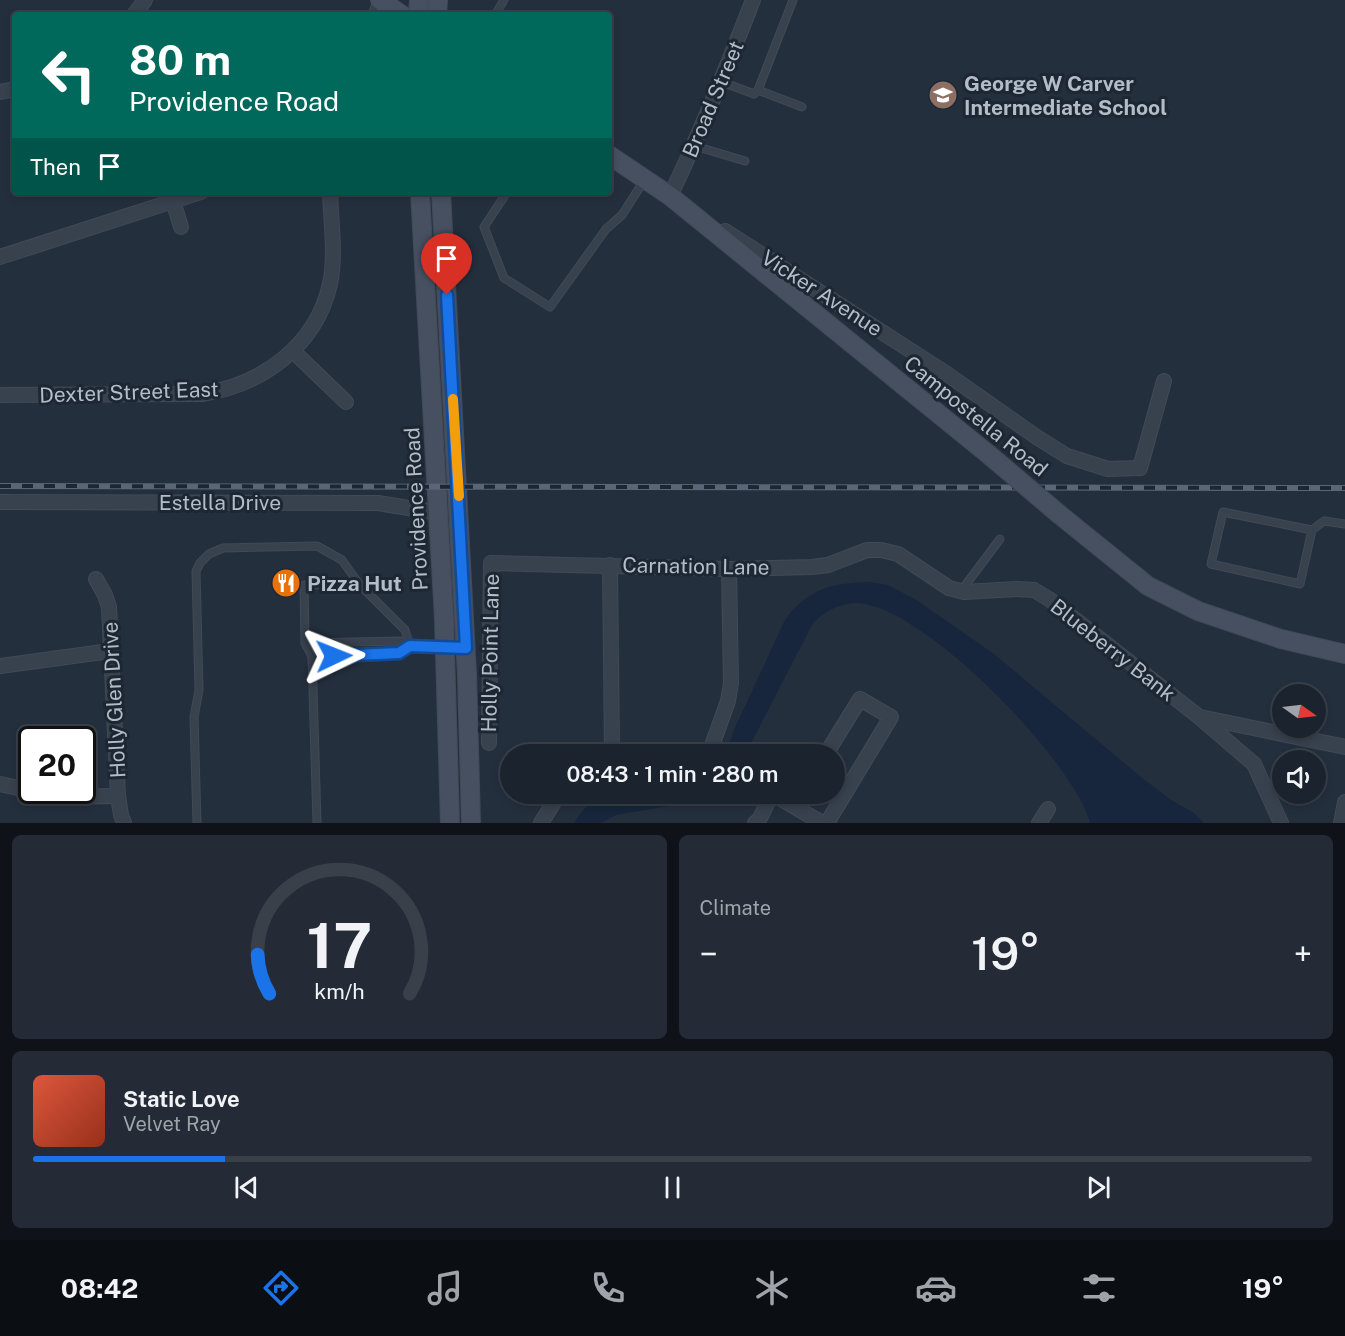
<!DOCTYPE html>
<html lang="en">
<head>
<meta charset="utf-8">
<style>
	body { margin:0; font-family:"Public Sans",sans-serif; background:#242b36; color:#f1f3f6; height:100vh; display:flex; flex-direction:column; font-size:22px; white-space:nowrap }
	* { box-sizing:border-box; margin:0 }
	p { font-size:20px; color:#a0a4aa }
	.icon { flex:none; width:33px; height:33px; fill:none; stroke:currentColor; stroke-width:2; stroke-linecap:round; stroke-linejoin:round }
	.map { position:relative; height:823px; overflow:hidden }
	.sheet { display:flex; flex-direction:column; gap:12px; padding:12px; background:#0f1319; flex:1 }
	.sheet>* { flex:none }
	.banner { position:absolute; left:12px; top:12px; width:600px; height:183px; border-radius:6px; box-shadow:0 3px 9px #0003,0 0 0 2px #39404a; background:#00695c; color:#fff; overflow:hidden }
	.needle { width:39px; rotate:104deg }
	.tools { position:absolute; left:1272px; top:684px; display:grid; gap:12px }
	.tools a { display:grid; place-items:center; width:54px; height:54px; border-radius:50%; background:#1b232e; box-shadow:0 3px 9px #0003,0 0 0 2px #39404a; font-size:30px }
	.speed { position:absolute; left:18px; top:726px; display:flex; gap:12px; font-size:30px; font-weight:700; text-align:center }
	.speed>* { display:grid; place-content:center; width:78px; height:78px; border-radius:50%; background:#1b232e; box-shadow:0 3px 9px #0003,0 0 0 2px #39404a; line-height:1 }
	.speed .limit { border:3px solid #111; border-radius:9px; background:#fff; color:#111 }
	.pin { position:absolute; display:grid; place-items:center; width:51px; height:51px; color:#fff; margin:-62px -26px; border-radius:50% 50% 50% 0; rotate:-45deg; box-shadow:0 0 6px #0007 }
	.pin .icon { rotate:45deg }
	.me { position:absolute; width:66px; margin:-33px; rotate:88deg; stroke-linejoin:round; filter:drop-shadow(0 0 4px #0008) }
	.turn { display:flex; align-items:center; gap:21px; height:126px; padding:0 18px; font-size:27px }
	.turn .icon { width:78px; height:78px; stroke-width:2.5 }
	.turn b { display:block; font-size:42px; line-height:51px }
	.then { display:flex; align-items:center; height:57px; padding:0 18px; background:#0003; gap:12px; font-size:22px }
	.big { font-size:45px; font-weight:600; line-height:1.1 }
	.sheet .tile { flex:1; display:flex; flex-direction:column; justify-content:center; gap:9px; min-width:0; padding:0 21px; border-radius:9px; background:#242b36 }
	.sheet .dial { align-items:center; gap:0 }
	.dial svg { height:156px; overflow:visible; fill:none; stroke:#39404a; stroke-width:7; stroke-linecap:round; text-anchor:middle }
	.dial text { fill:#f1f3f6; stroke:none }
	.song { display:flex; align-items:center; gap:18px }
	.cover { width:72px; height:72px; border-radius:9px; background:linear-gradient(135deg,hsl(10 70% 55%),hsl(10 70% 35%)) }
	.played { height:6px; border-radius:3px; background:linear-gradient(90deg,#1a73e8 15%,#39404a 15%) }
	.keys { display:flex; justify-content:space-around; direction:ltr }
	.heat { display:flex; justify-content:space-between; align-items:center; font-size:33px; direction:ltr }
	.sheet .tiles { flex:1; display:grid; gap:12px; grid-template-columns:1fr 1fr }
	.tile:last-child { grid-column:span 2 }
	.trip { position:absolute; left:500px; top:744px; width:345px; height:60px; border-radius:30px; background:#1b232e; box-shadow:0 3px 9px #0003,0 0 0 2px #39404a; font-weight:600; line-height:60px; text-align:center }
	.menu { display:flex; height:96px; justify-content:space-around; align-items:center; background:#0b0e12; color:#a0a4aa }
	.menu .icon { width:42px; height:42px }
	.menu .active { color:#1a73e8 }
	.menu b { font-size:27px; color:#f1f3f6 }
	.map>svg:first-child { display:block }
	.water { fill:#17263c }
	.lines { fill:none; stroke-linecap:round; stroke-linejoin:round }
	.service-casing { stroke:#414a57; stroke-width:9 }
	.minor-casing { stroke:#414a57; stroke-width:16 }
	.secondary-casing { stroke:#414a57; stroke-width:20 }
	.path { stroke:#3f5557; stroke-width:2; stroke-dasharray:4.5 4.5; stroke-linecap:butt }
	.service { stroke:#38414e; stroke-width:7 }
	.minor { stroke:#38414e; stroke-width:14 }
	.secondary { stroke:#465061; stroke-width:18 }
	.rail-casing { stroke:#5a6575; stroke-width:6 }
	.rail { stroke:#1d2633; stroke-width:4; stroke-dasharray:11; stroke-linecap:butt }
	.secondary-bridge-casing { stroke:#414a57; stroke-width:20; stroke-linecap:butt }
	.secondary-bridge { stroke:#465061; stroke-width:18 }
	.route-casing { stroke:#114b97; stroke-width:15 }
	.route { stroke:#1a73e8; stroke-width:10 }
	.slow { stroke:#f59e0b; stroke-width:10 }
	.labels { text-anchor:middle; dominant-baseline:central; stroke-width:6; stroke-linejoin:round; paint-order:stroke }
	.poi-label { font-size:21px; font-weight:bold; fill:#b4bcc9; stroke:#1d2633; text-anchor:start }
	.street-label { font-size:21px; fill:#b4bcc9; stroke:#1d2633 }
</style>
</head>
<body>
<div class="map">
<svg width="1345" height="823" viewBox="0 0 1345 823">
	<rect width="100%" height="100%" fill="#242f3e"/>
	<g class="water">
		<path d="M870,582L888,585L915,599L994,654L1141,777L1171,800L1194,813L1204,823H1090C1074,761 923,605 857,603C840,603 825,611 813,623L746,753L729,745L733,732L785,620C808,588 833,583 870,582Z"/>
		<path d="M632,794H721L710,799L616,815L601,823H574C589,797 605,798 632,794Z"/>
	</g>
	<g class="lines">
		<g class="service-casing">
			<g id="service">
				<polyline points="371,15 378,1"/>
				<polyline points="495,15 504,0"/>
				<polyline points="722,82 754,94 758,90 793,0"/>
				<polyline points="758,90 802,107"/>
				<polyline points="695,146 745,161"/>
				<polyline points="507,192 484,227 504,278 550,307 606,229 622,215 645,179"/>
				<polyline points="1312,530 1223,512 1211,564 1300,584 1312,530 1324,521 1345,524"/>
				<polyline points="961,591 1000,539"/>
				<polyline points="305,643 401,641 410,646 464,648"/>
				<polyline points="312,656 399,653 410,646"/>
				<polyline points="197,823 194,717 199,690 196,571 200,563 209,554 223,548 317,546 342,560 359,584 405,630 410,646"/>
				<polyline points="317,823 312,656 305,643 304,585 359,584"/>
			</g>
		</g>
		<g class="minor-casing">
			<g id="minor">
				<polyline points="134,15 145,0"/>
				<polyline points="0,92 15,89"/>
				<path d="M676,200L670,196C701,132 727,67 753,0"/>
				<polyline points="173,201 181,227"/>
				<polyline points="725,231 947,374 1038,438 1067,456 1108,469 1140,468 1164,381"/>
				<polyline points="0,257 201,192"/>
				<polyline points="293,351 346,402"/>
				<path d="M0,395L202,394C262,385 316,346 330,284C336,255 331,222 330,192"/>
				<polyline points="0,502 378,503 439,513"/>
				<polyline points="610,565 612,754"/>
				<polyline points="96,579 105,595 109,607 118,796 121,815 124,823"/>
				<polyline points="0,666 110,651"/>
				<polyline points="1200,717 1345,747"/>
				<polyline points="489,743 491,563 729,569 812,567 828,565 867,550 881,550 898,554 949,588 964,592 1017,589 1034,590 1049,599 1198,716 1254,764 1281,823"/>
				<polyline points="638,754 668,752 697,754"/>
				<polyline points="709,754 728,701 731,683 729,569"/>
				<polyline points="826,754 860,699 891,717 827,823"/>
				<polyline points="0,784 60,797 118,796"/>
				<polyline points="773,794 822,823"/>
				<polyline points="541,823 559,794"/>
				<polyline points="755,823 759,820 772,794"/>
				<polyline points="1039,823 1048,809"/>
				<polyline points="1341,823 1345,802"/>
			</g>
		</g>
		<g class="secondary-casing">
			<g id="secondary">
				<polyline points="380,0 402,15"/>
				<polyline points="418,15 419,0"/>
				<polyline points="437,15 438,0"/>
				<polyline points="609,155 670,196 988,454"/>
				<polyline points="420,192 444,618 450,823"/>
				<polyline points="441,192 467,675 471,823"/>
				<polyline points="1060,515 1148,586 1198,611 1281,639 1345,654"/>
			</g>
		</g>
		<polyline class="path" points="522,795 529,799"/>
		<use href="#service" class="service"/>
		<use href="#minor" class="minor"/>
		<use href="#secondary" class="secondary"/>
		<g class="rail-casing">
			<polyline id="rail" points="0,486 1345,488"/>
		</g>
		<use href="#rail" class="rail"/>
		<g class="secondary-bridge-casing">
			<polyline id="secondary-bridge" points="988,454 1060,515"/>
		</g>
		<use href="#secondary-bridge" class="secondary-bridge"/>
	</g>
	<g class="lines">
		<g class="route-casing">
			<polyline id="route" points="334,656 399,653 410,646 466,648 447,295"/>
		</g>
		<use href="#route" class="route"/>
		<polyline class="slow" points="453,399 459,496"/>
	</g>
	<defs>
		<g id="school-disc" transform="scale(1.5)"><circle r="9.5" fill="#8d6e63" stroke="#1d2633"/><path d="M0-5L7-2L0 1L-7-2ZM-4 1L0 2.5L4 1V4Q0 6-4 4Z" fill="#fff"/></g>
		<g id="restaurant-disc" transform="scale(1.5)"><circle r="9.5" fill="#e8710a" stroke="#1d2633"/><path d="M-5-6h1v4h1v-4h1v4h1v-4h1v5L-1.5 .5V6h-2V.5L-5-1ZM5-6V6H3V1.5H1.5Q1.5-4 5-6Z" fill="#fff"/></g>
	</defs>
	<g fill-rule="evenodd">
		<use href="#school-disc" x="943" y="95"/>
		<use href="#restaurant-disc" x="286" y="583"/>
	</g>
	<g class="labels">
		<g class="poi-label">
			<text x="964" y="83">George W Carver<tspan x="964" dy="24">Intermediate School</tspan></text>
			<text x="307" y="583">Pizza Hut</text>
		</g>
		<g class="street-label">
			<text transform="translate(713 99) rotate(-67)">Broad Street</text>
			<text transform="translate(822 293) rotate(33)">Vicker Avenue</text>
			<text transform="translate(129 392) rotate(-2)">Dexter Street East</text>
			<text transform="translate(976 416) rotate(39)">Campostella Road</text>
			<text x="220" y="502">Estella Drive</text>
			<text transform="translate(416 509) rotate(-93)">Providence Road</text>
			<text transform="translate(696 566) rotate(1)">Carnation Lane</text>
			<text transform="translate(1113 650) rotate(38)">Blueberry Bank</text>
			<text transform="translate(490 653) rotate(-89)">Holly Point Lane</text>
			<text transform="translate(114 700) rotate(-93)">Holly Glen Drive</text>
		</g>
	</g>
</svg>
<div class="tools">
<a><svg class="needle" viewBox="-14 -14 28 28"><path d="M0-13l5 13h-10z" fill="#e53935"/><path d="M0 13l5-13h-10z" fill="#a0a4aa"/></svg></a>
<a><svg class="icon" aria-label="sound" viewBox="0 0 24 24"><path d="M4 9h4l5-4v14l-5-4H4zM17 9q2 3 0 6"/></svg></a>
</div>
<div class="speed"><div class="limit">20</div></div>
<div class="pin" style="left:447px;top:295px;background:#d93025"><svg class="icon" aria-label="arrive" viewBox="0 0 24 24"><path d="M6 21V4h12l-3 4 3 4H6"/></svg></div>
<svg class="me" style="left:334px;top:656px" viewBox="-20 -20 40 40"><path d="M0-17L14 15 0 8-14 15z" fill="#1a73e8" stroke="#fff" stroke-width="4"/></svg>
<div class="trip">08:43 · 1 min · 280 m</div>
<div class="banner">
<div class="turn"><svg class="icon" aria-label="left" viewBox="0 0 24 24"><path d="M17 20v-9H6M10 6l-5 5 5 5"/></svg><div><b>80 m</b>Providence Road</div></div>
<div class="then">Then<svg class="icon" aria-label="arrive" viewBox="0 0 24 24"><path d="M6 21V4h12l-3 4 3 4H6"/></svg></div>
</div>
</div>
<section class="sheet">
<div class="tiles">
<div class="tile dial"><svg viewBox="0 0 100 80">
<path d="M14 69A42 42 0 1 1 86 69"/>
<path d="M14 69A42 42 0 0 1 8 49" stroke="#1a73e8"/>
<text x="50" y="56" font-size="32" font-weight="700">17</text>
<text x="50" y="72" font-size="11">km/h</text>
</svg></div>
<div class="tile"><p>Climate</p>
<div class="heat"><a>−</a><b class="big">19°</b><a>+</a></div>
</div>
<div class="tile">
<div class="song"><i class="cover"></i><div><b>Static Love</b><p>Velvet Ray</p></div></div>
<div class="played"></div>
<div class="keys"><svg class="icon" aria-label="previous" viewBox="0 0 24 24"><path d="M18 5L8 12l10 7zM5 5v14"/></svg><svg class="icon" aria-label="pause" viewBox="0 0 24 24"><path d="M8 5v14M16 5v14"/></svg><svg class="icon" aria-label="next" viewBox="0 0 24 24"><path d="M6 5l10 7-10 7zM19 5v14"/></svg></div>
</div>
</div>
</section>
<nav class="menu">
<b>08:42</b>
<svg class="icon active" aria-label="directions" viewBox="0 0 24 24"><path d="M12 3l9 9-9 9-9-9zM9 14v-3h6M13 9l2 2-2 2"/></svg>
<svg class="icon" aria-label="music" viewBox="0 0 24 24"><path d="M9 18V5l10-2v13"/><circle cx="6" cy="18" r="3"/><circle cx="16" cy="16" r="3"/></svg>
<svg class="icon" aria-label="phone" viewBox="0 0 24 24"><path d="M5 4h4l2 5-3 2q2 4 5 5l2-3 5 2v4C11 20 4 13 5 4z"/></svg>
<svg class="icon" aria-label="climate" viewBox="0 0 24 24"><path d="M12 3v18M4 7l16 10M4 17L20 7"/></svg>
<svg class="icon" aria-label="car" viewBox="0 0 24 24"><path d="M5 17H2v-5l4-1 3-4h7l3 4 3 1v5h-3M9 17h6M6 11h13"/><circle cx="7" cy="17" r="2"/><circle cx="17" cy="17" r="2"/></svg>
<svg class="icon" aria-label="filters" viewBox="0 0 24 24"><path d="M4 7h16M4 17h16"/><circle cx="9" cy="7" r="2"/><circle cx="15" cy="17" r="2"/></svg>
<b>19°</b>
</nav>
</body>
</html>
